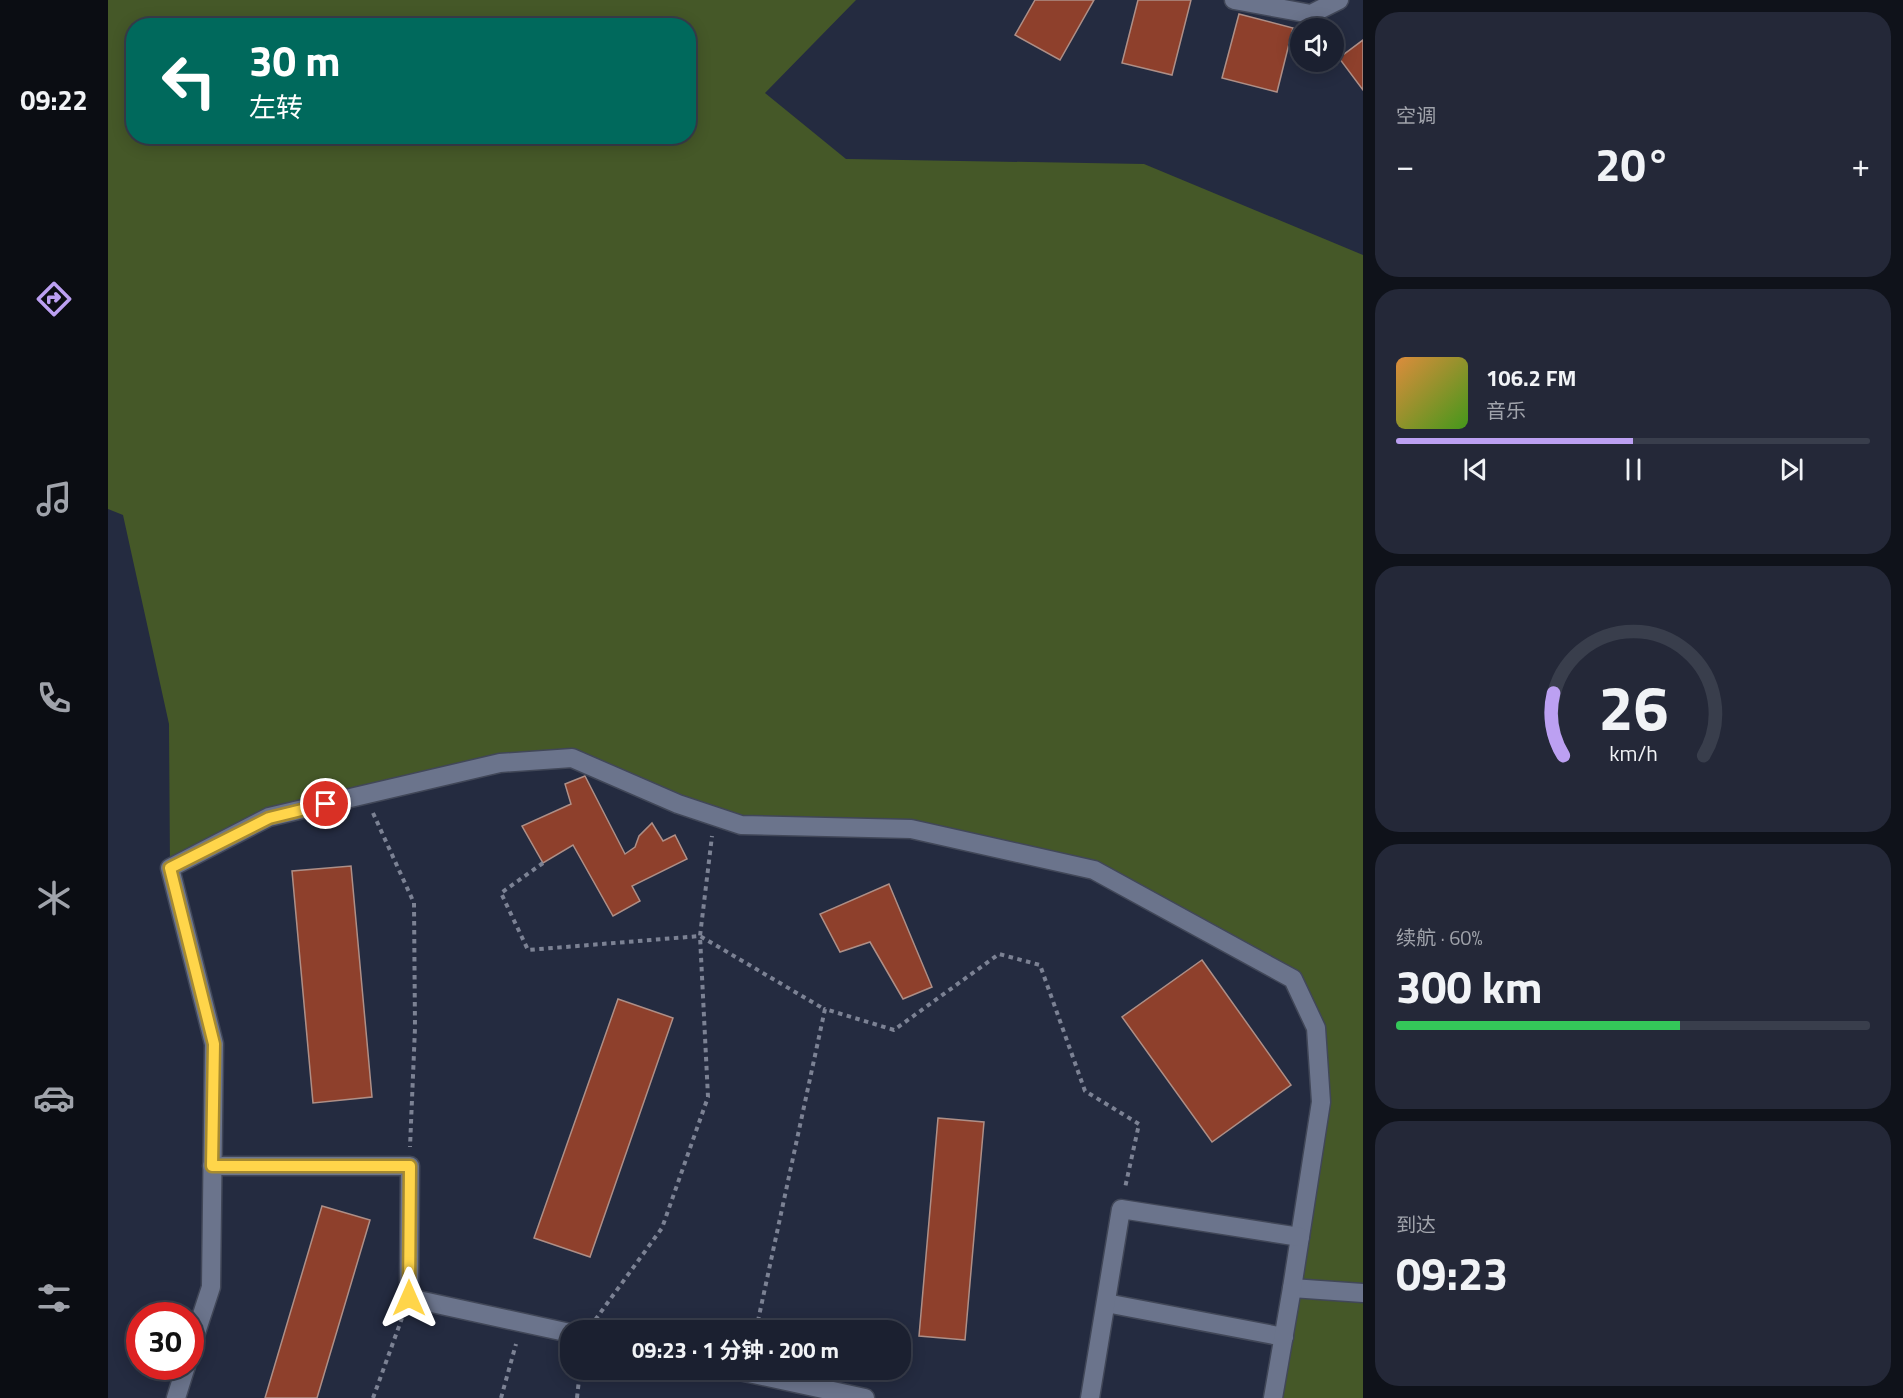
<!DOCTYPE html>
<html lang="zh">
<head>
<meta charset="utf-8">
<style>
	body { margin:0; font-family:"Titillium Web","Noto Sans SC",sans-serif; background:#242838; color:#f1f3f6; height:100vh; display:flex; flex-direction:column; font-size:22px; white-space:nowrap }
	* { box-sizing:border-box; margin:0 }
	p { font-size:20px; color:#a0a3ab }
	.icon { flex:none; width:33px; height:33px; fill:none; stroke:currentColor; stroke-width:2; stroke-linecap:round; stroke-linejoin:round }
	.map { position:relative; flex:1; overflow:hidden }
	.side { display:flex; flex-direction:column; gap:12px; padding:12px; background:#0f121a; width:540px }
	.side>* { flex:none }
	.hud { position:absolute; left:18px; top:18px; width:570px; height:126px; border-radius:24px; box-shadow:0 3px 15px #0003,0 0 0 2px #393e4c; background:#00695c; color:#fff; overflow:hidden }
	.controls { position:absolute; left:1182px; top:18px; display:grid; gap:12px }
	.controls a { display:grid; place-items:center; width:54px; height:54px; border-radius:50%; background:#1b2030; box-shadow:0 3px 15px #0003,0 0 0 2px #393e4c; font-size:30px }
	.speed { position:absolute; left:18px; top:1302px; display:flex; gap:12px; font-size:30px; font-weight:700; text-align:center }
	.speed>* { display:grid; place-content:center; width:78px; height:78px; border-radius:50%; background:#1b2030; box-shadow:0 3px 15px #0003,0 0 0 2px #393e4c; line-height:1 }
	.speed .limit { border:9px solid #d22; background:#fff; color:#111 }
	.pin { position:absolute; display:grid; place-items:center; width:51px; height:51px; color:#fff; margin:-26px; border:3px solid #fff; border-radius:50%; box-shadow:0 2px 6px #0007 }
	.me { position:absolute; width:66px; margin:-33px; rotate:0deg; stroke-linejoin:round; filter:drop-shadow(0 0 4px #0008) }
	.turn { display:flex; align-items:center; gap:21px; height:126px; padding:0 24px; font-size:27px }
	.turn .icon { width:78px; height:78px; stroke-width:2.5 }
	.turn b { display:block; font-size:42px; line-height:51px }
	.big { font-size:45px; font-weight:700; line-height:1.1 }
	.side .widget { flex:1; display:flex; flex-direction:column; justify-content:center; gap:9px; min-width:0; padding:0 21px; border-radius:24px; background:#242838 }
	.side .dial { align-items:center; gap:0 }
	.dial svg { height:156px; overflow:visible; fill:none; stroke:#393e4c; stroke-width:7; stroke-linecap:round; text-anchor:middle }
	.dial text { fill:#f1f3f6; stroke:none }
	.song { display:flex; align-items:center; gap:18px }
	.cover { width:72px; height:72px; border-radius:9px; background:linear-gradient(135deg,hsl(30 70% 55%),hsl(100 70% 35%)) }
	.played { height:6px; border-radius:3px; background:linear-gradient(90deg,#bca0f2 50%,#393e4c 50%) }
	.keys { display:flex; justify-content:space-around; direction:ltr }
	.heat { display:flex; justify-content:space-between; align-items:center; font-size:33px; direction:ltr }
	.charge { height:9px; border-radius:4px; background:linear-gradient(90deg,#34c759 60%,#393e4c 0) }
	.trip { position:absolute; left:452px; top:1320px; width:351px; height:60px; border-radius:24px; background:#1b2030; box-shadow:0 3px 15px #0003,0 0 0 2px #393e4c; font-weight:700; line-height:60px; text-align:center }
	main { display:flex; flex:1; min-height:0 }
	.tabs { display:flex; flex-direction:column; width:108px; justify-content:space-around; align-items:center; background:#0b0d13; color:#a0a3ab }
	.tabs .icon { width:42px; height:42px }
	.tabs .selected { color:#bca0f2 }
	.tabs b { font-size:27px; color:#f1f3f6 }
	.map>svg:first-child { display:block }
	.green { fill:#455828; fill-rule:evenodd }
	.building { fill:#8e402c; stroke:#ae8f87; stroke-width:1.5 }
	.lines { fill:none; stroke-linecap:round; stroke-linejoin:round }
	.minor-casing { stroke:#414758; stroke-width:21 }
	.path { stroke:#7c8294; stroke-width:4; stroke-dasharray:4.5 4.5; stroke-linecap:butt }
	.minor { stroke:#6b748c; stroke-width:18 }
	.route-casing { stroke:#a68a30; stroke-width:15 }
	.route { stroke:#ffd54a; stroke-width:10 }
</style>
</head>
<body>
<main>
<nav class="tabs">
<b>09:22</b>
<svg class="icon selected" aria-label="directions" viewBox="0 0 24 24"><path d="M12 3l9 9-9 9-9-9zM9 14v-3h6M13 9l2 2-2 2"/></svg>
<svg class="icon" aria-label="music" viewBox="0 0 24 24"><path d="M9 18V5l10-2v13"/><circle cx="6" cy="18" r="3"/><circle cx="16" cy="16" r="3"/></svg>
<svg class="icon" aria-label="phone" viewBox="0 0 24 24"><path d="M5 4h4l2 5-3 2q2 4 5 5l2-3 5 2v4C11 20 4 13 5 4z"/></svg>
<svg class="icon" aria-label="climate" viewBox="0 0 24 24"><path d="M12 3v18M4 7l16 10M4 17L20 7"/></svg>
<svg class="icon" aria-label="car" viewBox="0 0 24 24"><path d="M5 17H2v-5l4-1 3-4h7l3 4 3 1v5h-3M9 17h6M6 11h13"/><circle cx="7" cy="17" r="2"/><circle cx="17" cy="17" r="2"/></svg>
<svg class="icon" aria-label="filters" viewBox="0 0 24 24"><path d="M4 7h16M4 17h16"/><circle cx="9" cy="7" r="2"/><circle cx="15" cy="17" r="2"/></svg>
</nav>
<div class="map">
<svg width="1255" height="1398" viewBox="0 0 1255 1398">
	<rect width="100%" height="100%" fill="#242b40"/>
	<path class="green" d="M0,0H748L657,93L738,159L1036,164L1255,255V1398H1165L1213,1102L1208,1028L1185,979L986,870L803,829L633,825L464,758L161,817L62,868L61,724L15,515L0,509ZM26,26H580V136H26Z"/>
	<g class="building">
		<polygon points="927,0 986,0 952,60 907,35"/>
		<polygon points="1030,0 1083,0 1064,75 1014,63"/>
		<polygon points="1131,14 1185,28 1169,92 1114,78"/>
		<polygon points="1255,40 1255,90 1231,58"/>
		<polygon points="477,776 517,854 527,847 531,836 544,823 555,841 567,835 579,859 524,886 532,901 505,916 465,845 435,863 414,826 463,804 457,784"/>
		<polygon points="243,866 264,1097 205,1103 184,871"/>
		<polygon points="781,884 824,987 795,999 762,942 732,952 712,914"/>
		<polygon points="1094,960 1183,1085 1104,1142 1014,1017"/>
		<polygon points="510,999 565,1018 482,1257 426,1238"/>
		<polygon points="830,1118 876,1122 857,1340 811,1336"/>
		<polygon points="214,1206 262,1220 209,1398 157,1398"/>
	</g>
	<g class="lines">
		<g class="minor-casing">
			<g id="minor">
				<polyline points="1126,0 1203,14 1231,0"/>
				<polyline points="104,1166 302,1166 301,1298 462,1333"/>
				<polyline points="1184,1288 1255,1293"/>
				<polyline points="998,1303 1176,1337"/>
				<polyline points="82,1351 103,1287 106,1044 62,868 161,817 392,763 464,758 570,804 633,825 803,829 986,870 1185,979 1208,1028 1213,1102 1184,1288 1165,1398"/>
				<polyline points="627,1370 757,1398"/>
				<polyline points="68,1398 78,1366"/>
				<polyline points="982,1398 1013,1209 1192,1237"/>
			</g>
		</g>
		<g class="path">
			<polyline points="265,813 306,903 307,1028 302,1147"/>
			<polyline points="435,863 393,893 420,950 592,936 716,1009"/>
			<polyline points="482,1327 554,1228 600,1097 592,936 604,836"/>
			<polyline points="648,1330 717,1009 786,1030 891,954 932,965 977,1091 1031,1124 1017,1188"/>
			<polyline points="265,1398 294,1318"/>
			<polyline points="393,1398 408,1344"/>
			<polyline points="469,1398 472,1370"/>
		</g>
		<use href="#minor" class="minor"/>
	</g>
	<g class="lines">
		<g class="route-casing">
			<polyline id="route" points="218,804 161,818 62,868 106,1044 104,1166 302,1166 301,1298"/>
		</g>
		<use href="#route" class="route"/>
	</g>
</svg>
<div class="controls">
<a><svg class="icon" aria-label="sound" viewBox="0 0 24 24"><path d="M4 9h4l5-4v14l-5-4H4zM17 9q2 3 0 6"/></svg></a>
</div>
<div class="speed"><div class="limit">30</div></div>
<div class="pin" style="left:218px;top:804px;background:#d93025"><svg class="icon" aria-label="arrive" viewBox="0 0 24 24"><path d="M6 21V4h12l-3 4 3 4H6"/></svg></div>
<svg class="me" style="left:301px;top:1298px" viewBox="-20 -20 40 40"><path d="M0-17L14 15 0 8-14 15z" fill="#ffd54a" stroke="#fff" stroke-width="4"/></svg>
<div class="trip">09:23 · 1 分钟 · 200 m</div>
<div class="hud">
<div class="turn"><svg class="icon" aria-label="left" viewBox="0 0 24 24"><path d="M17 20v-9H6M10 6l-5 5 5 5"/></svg><div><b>30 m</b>左转</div></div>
</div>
</div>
<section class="side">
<div class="widget"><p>空调</p>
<div class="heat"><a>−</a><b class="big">20°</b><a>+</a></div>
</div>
<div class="widget">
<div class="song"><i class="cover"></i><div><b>106.2 FM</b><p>音乐</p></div></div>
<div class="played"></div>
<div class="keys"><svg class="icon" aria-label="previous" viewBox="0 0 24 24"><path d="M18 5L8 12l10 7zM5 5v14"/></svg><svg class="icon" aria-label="pause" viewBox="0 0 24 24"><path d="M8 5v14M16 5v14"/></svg><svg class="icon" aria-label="next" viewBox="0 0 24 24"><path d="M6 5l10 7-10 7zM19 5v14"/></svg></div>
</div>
<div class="widget dial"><svg viewBox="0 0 100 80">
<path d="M14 69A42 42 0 1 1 86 69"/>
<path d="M14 69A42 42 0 0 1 9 37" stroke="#bca0f2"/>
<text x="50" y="56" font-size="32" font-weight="700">26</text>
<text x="50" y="72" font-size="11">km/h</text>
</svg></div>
<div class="widget"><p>续航 · 60%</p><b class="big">300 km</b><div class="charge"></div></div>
<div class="widget"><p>到达</p><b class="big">09:23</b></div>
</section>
</main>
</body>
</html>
